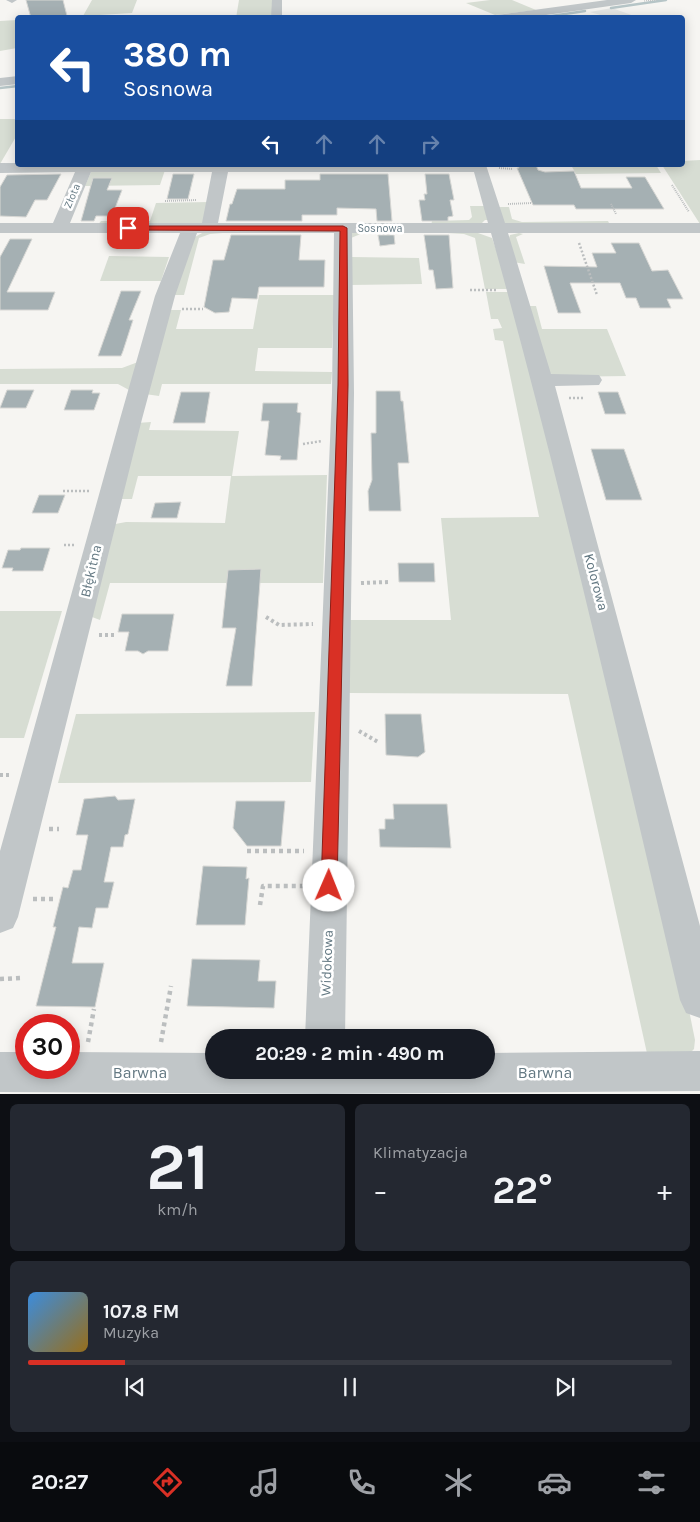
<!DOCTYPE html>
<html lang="pl">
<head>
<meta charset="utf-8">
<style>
	body { margin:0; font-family:Karla,sans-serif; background:#242831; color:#f1f3f6; height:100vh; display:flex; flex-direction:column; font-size:19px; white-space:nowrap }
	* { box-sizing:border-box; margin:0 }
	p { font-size:16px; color:#9ea1a6 }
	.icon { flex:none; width:28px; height:28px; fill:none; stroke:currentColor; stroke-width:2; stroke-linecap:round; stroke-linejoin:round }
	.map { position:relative; height:1094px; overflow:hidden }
	.side { display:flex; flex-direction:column; gap:10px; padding:10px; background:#0d0f14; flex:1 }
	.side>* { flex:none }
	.hud { position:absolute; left:15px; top:15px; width:670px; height:152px; border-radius:5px; box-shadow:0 2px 12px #0003; background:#1a4fa0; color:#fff; overflow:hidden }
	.speed { position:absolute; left:15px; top:1014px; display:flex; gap:10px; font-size:25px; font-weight:700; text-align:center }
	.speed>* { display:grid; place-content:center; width:65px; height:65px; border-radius:50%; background:#171b24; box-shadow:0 2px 12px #0003; line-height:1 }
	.speed .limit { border:8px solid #d22; background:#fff; color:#111 }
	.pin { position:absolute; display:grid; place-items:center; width:42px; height:42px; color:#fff; margin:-21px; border-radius:10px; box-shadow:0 2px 8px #0006 }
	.me { position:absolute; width:55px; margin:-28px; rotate:1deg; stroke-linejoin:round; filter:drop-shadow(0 0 4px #0008) }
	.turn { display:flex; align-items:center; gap:18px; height:105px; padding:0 25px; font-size:22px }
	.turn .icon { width:65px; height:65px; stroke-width:2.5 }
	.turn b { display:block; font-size:35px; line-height:42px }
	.lanes { display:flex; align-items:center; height:48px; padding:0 25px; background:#0003; justify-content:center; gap:25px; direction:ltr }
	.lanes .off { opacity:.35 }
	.big { font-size:38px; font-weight:700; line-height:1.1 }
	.side .tile { flex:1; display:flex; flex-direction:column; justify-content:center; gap:8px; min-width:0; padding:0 18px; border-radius:8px; background:#242831 }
	.side .dial { align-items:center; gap:0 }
	.dial b { font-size:65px; line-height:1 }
	.song { display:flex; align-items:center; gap:15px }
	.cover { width:60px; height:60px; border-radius:8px; background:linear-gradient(135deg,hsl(210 70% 55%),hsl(40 70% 35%)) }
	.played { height:5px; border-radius:2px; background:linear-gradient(90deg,#d93025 15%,#363941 15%) }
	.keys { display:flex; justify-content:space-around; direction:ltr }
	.heat { display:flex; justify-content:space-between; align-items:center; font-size:28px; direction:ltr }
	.side .tiles { flex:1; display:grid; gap:10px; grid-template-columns:1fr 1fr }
	.tile:last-child { grid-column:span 2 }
	.trip { position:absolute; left:205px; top:1029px; width:290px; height:50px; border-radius:25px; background:#171b24; box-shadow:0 2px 12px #0003; font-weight:700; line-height:50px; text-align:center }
	.dock { display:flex; height:80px; justify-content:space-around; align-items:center; background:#090b0e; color:#9ea1a6 }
	.dock .icon { width:35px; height:35px }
	.dock .active { color:#d93025 }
	.dock b { font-size:22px; color:#f1f3f6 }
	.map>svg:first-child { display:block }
	.built { fill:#e6e7e5 }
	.green { fill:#d7ddd3 }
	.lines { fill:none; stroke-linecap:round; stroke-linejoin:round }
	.stream { stroke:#b6c5c7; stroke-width:2.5 }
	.building { fill:#a5b0b3; stroke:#d7d7d4 }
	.path-far4 { stroke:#bbbebf; stroke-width:1; stroke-dasharray:1 1; stroke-linecap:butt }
	.path-far3 { stroke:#bbbebf; stroke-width:2; stroke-dasharray:1 1; stroke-linecap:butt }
	.path-far2 { stroke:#bbbebf; stroke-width:2.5; stroke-dasharray:2 2; stroke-linecap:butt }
	.path-far1 { stroke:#bbbebf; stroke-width:4; stroke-dasharray:3 3; stroke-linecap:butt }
	.path { stroke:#bbbebf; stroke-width:4.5; stroke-dasharray:4 4; stroke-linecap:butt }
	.minor { fill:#c1c6c8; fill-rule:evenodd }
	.route { fill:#d93025; stroke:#8d1f18 }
	.labels { text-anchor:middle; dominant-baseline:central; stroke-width:5; stroke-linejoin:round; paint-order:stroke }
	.far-street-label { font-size:11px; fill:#647983; stroke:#fff }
	.street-label { font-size:14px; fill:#647983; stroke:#fff }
	.near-street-label { font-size:16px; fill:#647983; stroke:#fff }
</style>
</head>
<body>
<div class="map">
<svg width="700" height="1095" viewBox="0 0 700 1095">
	<rect width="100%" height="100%" fill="#f6f5f2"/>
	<polygon class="built" points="612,8 637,17 607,17 590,12"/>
	<g class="green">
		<polygon points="92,0 137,0 132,13 83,16"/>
		<polygon points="239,0 275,0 274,17 236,18"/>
		<polygon points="490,0 512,0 536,10 495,15 466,3"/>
		<polygon points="17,20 17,48 0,51 0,21"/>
		<polygon points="0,119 18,119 17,135 0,164"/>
		<polygon points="700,160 700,224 662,165 682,165 683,161"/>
		<polygon points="571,165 656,165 661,173 576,174"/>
		<polygon points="92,170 165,170 160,185 85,186"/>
		<polygon points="209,202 207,225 97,226 101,221 150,221 156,203"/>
		<polygon points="470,206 486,206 489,220 485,220 481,224 431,226 432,221 469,220 472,217"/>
		<polygon points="496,207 509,207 512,219 522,222 608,221 610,225 504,223"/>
		<polygon points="204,232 235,232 210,234 199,238 184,295 171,295 193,238"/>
		<polygon points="353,232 363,233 351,238 352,257 419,258 422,284 350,285 350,234"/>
		<polygon points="447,233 478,233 492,238 510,289 485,289 475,238 464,234"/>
		<polygon points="519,233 523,234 516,237 525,264 513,262 509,238 510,235"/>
		<polygon points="109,256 169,257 161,281 100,281"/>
		<polygon points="486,292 512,292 671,921 695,1040 694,1049 687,1056 648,1058 568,694 348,693 349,620 451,620 441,518 539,517 503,341 495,340 493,329 502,328 498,319 491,319"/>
		<polygon points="259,295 334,295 332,348 258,348 255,371 332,372 331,384 162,384 159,396 145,394 167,310 181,310 176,329 253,329"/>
		<polygon points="528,306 536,306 542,329 607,329 626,376 559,377 549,373"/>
		<polygon points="138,362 129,390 118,384 0,384 0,369 122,368"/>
		<polygon points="151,422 149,430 239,431 232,476 327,475 323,583 110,583 100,620 92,617 110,525 126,522 225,523 231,476 138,476 132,499 117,499 137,423"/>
		<polygon points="0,611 62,611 24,738 0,738"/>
		<polygon points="315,712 311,782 58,783 76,714"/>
	</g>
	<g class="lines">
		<g class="stream">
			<polyline points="611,8 666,0"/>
			<polyline points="538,18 585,11"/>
			<polyline points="0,88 18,86"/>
		</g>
	</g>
	<g class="building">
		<polygon points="26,0 63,0 67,16 31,18"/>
		<polygon points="536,165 538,170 545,172 574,171 581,188 632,188 626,177 645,177 664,209 576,209 574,205 533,205 517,168 519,168 518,166"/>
		<polygon points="61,174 47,200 35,200 26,217 0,216 0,187 7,175"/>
		<polygon points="173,174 194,174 188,199 167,199"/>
		<polygon points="320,174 388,174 392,221 377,221 376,209 337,208 337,215 302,215 302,221 226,221 230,204 232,204 237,189 285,189 285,180 320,180"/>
		<polygon points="425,174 449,174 454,200 450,200 453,216 448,217 448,221 422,221 419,200 425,200 424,194 427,194"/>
		<polygon points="93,178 112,178 107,190 122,190 112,216 96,216 94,221 81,221"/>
		<polygon points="231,235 301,235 299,260 325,260 324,287 259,287 257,299 232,298 229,312 215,313 204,307 213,260 224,260"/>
		<polygon points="378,235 394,235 395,244 380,246"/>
		<polygon points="424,235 449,235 453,288 436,289 433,270 429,270"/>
		<polygon points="10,239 32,239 7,292 55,292 48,310 0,310 0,257"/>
		<polygon points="611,243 639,243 652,271 668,270 683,299 667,299 671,308 640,308 636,298 626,298 620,283 570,283 581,313 558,313 544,266 597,267 592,253 616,253"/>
		<polygon points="121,291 141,291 129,320 133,320 123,351 121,356 98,356"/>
		<polygon points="7,390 34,390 26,408 0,408"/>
		<polygon points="71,390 93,390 92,393 100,393 94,410 64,410"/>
		<polygon points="376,391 400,391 401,401 403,401 409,463 398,463 401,511 369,511 368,491 372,480 371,433 376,433"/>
		<polygon points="181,392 210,392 205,423 173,423"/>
		<polygon points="598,392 618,392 626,414 605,414"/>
		<polygon points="263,403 298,403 297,412 301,413 297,460 280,460 281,456 265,455 269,421 261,421"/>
		<polygon points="591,449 624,449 642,500 606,500"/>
		<polygon points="39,495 65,495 58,513 32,513"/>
		<polygon points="181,502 177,518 151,518 155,503"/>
		<polygon points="21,548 50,548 43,571 12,571 13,568 2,568 8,550 20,550"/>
		<polygon points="398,563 434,563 435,582 399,582"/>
		<polygon points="261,569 252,686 226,686 236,628 222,628 228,570"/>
		<polygon points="122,614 174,614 168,651 148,651 143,654 138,651 125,651 129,632 118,632"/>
		<polygon points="385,714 421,714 425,752 418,757 386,755"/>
		<polygon points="115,796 118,800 135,799 128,834 125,835 123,847 111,847 104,882 114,882 108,908 96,908 92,928 79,927 72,963 104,963 95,1007 36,1006 56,927 53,927 63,887 68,888 73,870 81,870 88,835 76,835 84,799"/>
		<polygon points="236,801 285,801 281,846 247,846 233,828"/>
		<polygon points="393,804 447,804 451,848 380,847 379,829 385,829 385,819 394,819"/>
		<polygon points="203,866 247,867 246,879 249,878 245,925 196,925"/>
		<polygon points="192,959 260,960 258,981 276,981 274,1008 187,1006"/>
	</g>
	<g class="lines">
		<g class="path-far4">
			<polyline points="644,1 652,0"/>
			<polyline points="650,1 657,0"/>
		</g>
		<g class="path-far3">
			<polyline points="499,168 513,169"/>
			<polyline points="672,185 689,212"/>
			<polyline points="165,201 197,200"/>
			<polyline points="508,204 532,203"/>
			<polyline points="611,204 616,214"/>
		</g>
		<g class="path-far2">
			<polyline points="579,243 597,295"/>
			<polyline points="470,290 497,290"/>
			<polyline points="182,309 203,309"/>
			<polyline points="569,398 585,398"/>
			<polyline points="303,444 322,441"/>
			<polyline points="63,491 91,491"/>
			<polyline points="64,545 74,545"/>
		</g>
		<g class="path-far1">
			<polyline points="361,583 389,582"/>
			<polyline points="266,617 279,625 313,624"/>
			<polyline points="99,635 117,635"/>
			<polyline points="359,731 378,742"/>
			<polyline points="0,775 12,775"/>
		</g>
		<g class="path">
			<polyline points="49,829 59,829"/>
			<polyline points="247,851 304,851"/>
			<polyline points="33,899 54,899"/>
			<polyline points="260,905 263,886 303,886"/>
			<polyline points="0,979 22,978"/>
			<polyline points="88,1042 94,1009"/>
			<polyline points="161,1042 171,986"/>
		</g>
		<g class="minor">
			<polygon points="6,0 17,0 12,3"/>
			<polygon points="272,0 282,0 282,18 271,18"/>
			<polygon points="607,0 636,0 631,3 525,18 492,18 497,15"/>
			<polygon points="18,76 18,84 0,86 0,78"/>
			<path d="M0,163L486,165L505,223H700V233H508L551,374L599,375L602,380L599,385L555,386L700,926V1018L686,1013L680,1000C620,744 562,487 491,233H352L354,393L345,1038H305L332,393L334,233H197L175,296L142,419L18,917L13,928L0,933V851L120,419L155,296L180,233H0V223H53L75,172L0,173ZM91,172H212L202,223H70ZM228,172H474L488,223H218Z"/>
			<polygon points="700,1051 700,1091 324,1094 0,1092 0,1052 26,1052 26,1068 69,1068 69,1052 214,1053 214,1070 486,1070 486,1053"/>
		</g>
	</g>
	<polygon class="route" points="125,226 343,226 347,228 348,385 337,886 335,891 329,893 324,891 321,886 338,385 340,231 128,230 124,228"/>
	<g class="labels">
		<g class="far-street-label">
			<text transform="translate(72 196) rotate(-67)">Złota</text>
			<text x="380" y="228">Sosnowa</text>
		</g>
		<g class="street-label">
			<text transform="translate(91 571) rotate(-77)">Błękitna</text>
			<text transform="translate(596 582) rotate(75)">Kolorowa</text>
			<text transform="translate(327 963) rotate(-88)">Widokowa</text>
		</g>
		<g class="near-street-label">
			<text x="140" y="1072">Barwna</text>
			<text x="545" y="1072">Barwna</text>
		</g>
	</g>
</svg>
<div class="speed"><div class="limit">30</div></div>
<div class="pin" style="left:128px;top:228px;background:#d93025"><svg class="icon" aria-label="arrive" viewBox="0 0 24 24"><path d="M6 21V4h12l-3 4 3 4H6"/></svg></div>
<svg class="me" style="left:329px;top:886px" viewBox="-20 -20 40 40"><circle r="19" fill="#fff"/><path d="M0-13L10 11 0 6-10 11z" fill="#d93025"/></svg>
<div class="trip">20:29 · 2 min · 490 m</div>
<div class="hud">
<div class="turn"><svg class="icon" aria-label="left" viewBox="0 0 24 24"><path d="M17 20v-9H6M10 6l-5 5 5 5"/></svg><div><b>380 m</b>Sosnowa</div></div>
<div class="lanes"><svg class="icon" aria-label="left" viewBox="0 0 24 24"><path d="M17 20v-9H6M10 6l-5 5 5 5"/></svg><svg class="icon off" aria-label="ahead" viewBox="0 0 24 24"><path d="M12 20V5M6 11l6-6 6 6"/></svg><svg class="icon off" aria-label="ahead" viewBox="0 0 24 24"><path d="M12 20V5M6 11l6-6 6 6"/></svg><svg class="icon off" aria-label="right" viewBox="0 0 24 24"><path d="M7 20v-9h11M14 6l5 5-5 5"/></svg></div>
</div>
</div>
<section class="side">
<div class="tiles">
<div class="tile dial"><b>21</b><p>km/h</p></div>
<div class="tile"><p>Klimatyzacja</p>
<div class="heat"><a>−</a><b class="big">22°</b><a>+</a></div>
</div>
<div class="tile">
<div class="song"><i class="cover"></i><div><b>107.8 FM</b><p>Muzyka</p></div></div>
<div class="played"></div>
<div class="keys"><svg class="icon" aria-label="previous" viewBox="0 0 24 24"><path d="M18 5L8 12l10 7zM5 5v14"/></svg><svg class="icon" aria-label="pause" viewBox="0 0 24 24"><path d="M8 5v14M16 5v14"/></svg><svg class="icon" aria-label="next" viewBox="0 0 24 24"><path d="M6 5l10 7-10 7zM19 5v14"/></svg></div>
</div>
</div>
</section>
<nav class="dock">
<b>20:27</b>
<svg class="icon active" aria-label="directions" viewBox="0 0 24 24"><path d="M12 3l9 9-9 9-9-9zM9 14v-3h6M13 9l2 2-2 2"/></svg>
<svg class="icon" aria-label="music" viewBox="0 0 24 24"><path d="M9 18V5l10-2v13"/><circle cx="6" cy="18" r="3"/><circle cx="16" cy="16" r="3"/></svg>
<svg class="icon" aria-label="phone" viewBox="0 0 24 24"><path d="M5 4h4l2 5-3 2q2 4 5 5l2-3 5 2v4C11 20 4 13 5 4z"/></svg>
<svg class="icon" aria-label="climate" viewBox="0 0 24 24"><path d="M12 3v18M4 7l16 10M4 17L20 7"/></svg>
<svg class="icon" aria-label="car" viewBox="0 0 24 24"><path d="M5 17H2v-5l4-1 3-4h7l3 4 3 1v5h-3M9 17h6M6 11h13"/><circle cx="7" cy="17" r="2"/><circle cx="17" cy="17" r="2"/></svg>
<svg class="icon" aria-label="filters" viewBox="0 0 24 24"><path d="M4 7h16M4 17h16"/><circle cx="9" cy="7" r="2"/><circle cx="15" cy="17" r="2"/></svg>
</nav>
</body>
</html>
